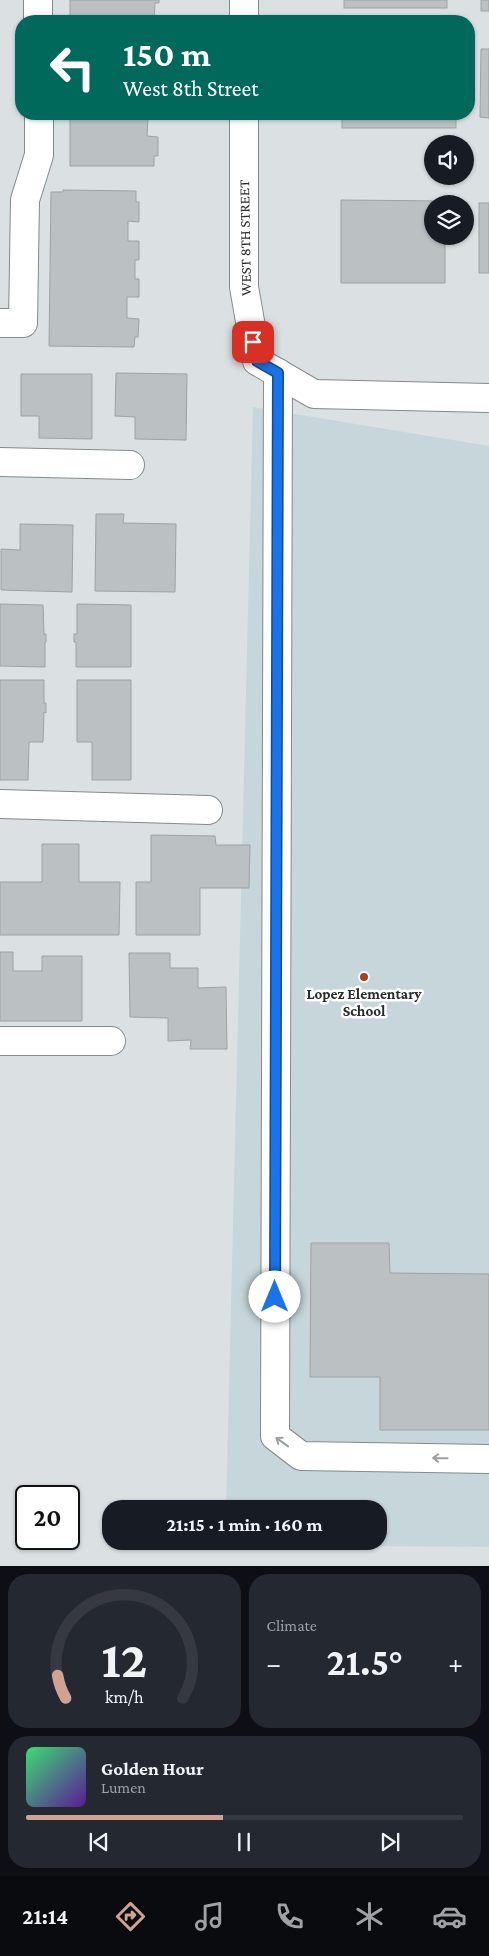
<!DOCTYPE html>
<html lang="en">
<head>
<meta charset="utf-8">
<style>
	body { margin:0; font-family:"Crimson Pro",serif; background:#242831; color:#f1f3f6; height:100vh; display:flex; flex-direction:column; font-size:19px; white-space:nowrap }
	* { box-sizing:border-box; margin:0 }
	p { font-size:16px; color:#9ea1a6 }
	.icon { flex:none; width:28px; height:28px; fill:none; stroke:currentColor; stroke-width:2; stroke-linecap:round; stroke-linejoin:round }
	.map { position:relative; height:1566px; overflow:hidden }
	.sheet { display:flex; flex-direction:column; gap:8px; padding:8px; background:#0d0f14; flex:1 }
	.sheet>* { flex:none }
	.hud { position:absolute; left:15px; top:15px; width:460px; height:105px; border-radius:20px; box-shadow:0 1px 4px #0004; background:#00695c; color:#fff; overflow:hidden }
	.tools { position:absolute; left:424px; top:135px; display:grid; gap:10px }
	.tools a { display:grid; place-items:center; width:50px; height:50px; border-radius:50%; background:#171b24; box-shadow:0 1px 4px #0004; font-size:25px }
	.speed { position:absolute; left:15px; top:1485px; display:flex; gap:10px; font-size:25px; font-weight:700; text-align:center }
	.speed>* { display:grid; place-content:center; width:65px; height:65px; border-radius:50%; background:#171b24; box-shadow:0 1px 4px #0004; line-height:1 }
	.speed .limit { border:2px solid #111; border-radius:8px; background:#fff; color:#111 }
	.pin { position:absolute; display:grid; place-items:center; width:42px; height:42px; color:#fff; margin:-21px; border-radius:10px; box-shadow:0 2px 8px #0006 }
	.me { position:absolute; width:55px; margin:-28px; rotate:0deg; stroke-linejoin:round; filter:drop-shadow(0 0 4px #0008) }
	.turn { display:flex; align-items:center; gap:18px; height:105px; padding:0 25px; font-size:22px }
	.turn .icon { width:65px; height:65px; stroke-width:2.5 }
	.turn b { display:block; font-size:35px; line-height:42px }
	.big { font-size:38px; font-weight:700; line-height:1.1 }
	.sheet .tile { flex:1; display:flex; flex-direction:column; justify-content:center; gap:8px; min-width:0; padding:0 18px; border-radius:20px; background:#242831 }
	.sheet .dial { align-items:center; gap:0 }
	.dial svg { height:130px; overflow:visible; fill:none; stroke:#363941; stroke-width:7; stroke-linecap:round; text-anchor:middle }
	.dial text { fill:#f1f3f6; stroke:none }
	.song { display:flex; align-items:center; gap:15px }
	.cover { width:60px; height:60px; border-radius:8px; background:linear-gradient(135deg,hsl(140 70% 55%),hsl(270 70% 35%)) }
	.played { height:5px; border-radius:2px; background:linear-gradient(90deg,#d0a293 45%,#363941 45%) }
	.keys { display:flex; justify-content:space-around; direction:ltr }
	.heat { display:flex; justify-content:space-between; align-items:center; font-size:28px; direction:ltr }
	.sheet .tiles { flex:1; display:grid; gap:8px; grid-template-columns:1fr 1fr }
	.tile:last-child { grid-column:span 2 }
	.trip { position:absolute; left:102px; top:1500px; width:285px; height:50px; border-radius:20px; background:#171b24; box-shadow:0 1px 4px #0004; font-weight:700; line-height:50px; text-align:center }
	.tab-bar { display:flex; height:80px; justify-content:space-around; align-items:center; background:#090b0e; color:#9ea1a6 }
	.tab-bar .icon { width:35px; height:35px }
	.tab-bar .current { color:#d0a293 }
	.tab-bar b { font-size:22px; color:#f1f3f6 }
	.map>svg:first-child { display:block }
	.built { fill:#c7d6da }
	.building { fill:#bbc1c3; stroke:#9da3a5 }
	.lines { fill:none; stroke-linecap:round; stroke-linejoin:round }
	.minor-casing { stroke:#858a8c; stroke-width:30 }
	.minor { stroke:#fff; stroke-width:28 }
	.oneway { stroke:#9e9fa0 }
	.route-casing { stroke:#114b97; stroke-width:12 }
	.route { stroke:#1a73e8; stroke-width:9 }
	.poi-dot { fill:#a7401b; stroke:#fff; stroke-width:2 }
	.labels { text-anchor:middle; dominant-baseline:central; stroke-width:5; stroke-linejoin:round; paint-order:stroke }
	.street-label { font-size:15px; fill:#282a2b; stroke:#fff }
	.poi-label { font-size:15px; font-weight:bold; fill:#282a2b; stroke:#fff }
</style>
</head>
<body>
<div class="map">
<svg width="489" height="1566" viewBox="0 0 489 1566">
	<rect width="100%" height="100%" fill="#dbe1e3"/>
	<polygon class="built" points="253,407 489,446 489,1547 226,1545 226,1541 379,1541 379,1509 226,1509"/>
	<g class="building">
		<polygon points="70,0 159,0 159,3 155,3 154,21 70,21"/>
		<rect x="344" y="0" width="103" height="8"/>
		<rect x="481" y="0" width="8" height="11"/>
		<polygon points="481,49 489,49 489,118 480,117"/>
		<polygon points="70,114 157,114 157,118 148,117 147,136 158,137 158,156 154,156 154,166 70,166"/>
		<rect x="342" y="114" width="114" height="14"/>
		<polygon points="63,190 136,191 136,202 139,202 139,222 128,221 128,241 139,241 139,260 135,260 135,279 139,279 139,297 127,297 127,318 139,319 138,337 135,337 134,347 49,346 51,192 63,192"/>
		<polygon points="341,200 445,201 445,204 432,204 432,236 445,236 445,283 341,283"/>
		<rect x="479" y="203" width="10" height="70"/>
		<polygon points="116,373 187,374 186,440 135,439 135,417 115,416"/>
		<polygon points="21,374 92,374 92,439 39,438 39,416 21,416"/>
		<polygon points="96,514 124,514 123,523 176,524 175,592 95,591"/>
		<polygon points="20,524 73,525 72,592 1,590 1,549 20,550"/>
		<polygon points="0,604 43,605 44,634 46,634 46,642 45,642 45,667 0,666"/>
		<polygon points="77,604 131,605 131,667 76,667 76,642 74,642 74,634 77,634"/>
		<polygon points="0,680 44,680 44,703 46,703 46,713 44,712 43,742 29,742 28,780 0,780"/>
		<polygon points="77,680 131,680 131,780 92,780 92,742 77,742"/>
		<polygon points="151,835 215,836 216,845 250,845 249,888 200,888 200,935 136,935 136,882 151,882"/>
		<polygon points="42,844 79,844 79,882 120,882 119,935 0,935 0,882 42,882"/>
		<polygon points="0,952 13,952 13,971 42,971 42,956 82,956 82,1021 0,1021"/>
		<polygon points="129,953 170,953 170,968 198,968 198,988 226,987 227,1049 190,1049 191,1040 168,1041 168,1018 130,1017"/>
		<polygon points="311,1243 389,1243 390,1273 489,1274 489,1430 380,1430 380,1377 310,1377"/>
	</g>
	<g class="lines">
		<g class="minor-casing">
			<g id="minor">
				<polyline points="38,0 38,21"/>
				<polyline points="244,21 244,0"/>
				<polyline points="244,114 244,287 257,361 314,394 489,398"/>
				<polyline points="0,323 23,323 25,200 39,155 39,114"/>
				<polyline points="278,373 275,1436 301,1456 489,1459"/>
				<polyline points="0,462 130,465"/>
				<polyline points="0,804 208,810"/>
				<polyline points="0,1041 111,1041"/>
			</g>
		</g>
		<use href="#minor" class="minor"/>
	</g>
	<defs><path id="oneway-shaft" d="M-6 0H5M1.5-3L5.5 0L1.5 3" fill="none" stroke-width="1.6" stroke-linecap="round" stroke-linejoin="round" transform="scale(1.25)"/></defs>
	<g class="oneway">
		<use href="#oneway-shaft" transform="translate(282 1442) rotate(-144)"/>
		<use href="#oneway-shaft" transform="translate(440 1458) rotate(-179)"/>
	</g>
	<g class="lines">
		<g class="route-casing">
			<polyline id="route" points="253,342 257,361 278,373 275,1297"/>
		</g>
		<use href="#route" class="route"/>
	</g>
	<circle class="poi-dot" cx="364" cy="977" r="5"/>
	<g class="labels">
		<g class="street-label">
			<text transform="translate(245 238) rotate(-91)">WEST 8TH STREET</text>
		</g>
		<g class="poi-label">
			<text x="364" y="994">Lopez Elementary<tspan x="364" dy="17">School</tspan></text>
		</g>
	</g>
</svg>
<div class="tools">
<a><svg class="icon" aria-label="sound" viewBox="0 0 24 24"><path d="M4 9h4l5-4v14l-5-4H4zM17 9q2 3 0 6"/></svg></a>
<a><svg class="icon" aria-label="layers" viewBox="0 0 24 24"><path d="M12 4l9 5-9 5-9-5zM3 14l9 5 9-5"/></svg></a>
</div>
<div class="speed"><div class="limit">20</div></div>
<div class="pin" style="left:253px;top:342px;background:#d93025"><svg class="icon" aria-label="arrive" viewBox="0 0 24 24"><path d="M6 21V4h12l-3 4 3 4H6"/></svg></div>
<svg class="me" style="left:275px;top:1297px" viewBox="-20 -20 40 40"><circle r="19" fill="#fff"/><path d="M0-13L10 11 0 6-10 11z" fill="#1a73e8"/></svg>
<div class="trip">21:15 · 1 min · 160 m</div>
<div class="hud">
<div class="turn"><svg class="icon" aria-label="left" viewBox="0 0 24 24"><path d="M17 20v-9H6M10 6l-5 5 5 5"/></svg><div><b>150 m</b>West 8th Street</div></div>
</div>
</div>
<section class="sheet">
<div class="tiles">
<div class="tile dial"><svg viewBox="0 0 100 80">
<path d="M14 69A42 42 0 1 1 86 69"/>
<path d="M14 69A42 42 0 0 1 9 55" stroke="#d0a293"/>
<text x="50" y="56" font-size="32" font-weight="700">12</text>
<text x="50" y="72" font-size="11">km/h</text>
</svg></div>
<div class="tile"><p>Climate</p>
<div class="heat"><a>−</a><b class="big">21.5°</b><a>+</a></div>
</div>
<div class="tile">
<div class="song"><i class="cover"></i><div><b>Golden Hour</b><p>Lumen</p></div></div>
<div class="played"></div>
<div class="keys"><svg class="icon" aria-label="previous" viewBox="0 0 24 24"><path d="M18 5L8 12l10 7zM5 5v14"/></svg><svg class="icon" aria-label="pause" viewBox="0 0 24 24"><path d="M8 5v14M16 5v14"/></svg><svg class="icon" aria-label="next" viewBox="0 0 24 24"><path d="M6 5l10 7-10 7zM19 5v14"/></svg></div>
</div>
</div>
</section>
<nav class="tab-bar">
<b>21:14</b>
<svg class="icon current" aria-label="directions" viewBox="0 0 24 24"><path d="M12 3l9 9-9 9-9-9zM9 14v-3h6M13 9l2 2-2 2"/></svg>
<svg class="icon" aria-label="music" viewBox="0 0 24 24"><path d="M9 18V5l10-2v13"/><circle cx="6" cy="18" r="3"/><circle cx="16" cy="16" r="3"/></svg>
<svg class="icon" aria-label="phone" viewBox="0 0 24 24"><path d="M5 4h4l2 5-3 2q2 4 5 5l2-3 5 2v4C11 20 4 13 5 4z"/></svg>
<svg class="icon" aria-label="climate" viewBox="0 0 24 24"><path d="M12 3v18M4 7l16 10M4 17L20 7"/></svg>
<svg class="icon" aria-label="car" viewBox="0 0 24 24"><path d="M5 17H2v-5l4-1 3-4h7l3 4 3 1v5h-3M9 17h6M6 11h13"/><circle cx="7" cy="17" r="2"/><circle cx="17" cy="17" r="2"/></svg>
</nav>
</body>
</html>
